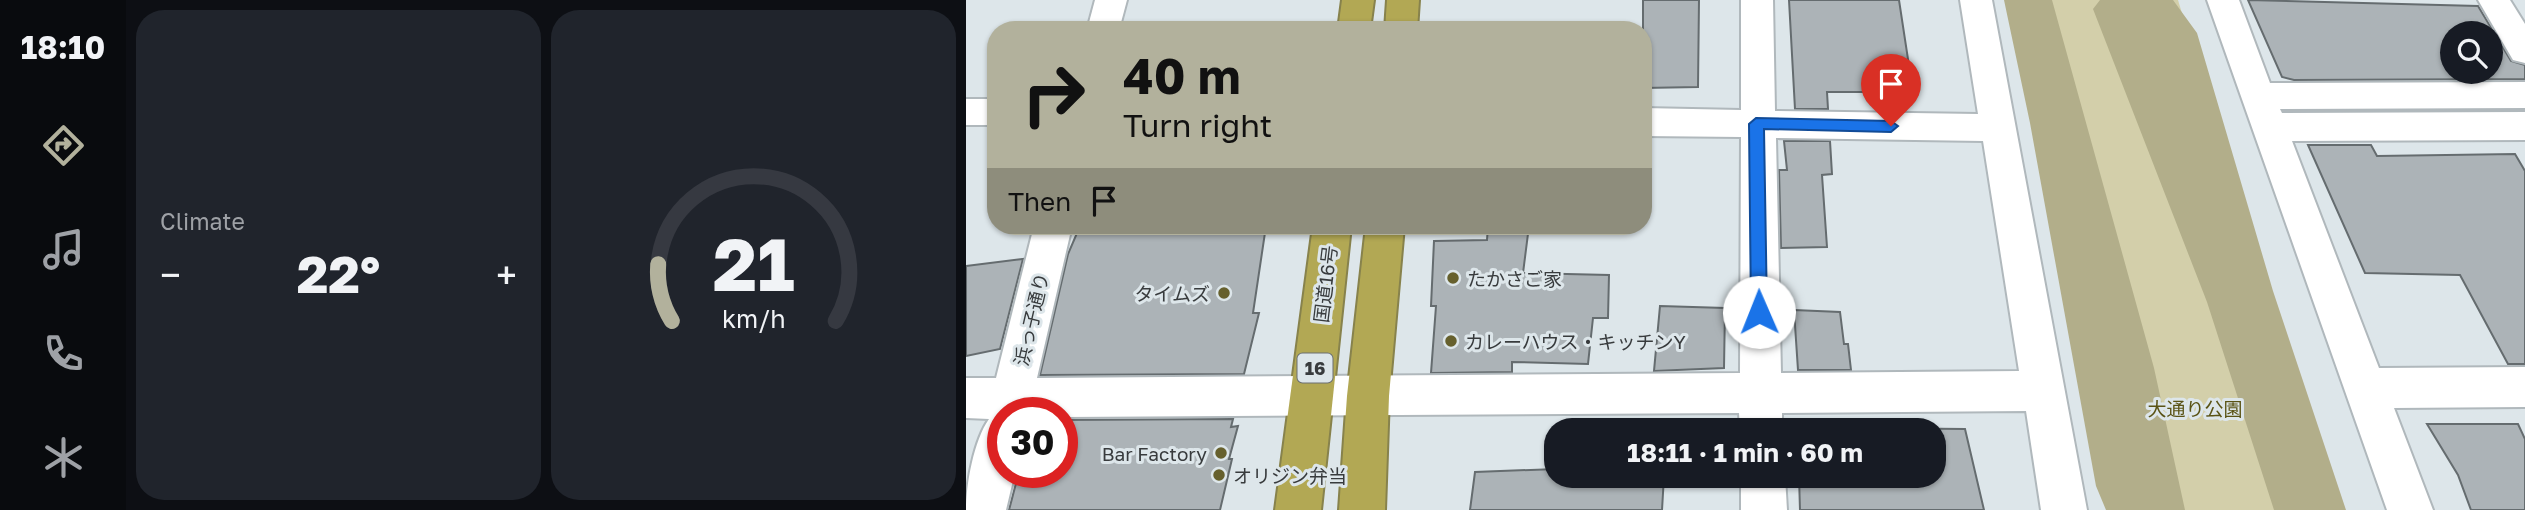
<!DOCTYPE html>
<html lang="en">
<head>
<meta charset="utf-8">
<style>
	body { margin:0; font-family:"Golos Text","Noto Sans JP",sans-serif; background:#20242c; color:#f1f3f6; height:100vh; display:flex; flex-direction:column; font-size:26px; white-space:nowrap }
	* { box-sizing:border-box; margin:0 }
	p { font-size:23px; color:#9ea1a6 }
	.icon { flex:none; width:38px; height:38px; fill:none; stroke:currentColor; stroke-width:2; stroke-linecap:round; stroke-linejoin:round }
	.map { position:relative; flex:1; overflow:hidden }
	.details { display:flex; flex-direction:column; gap:10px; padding:10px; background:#0d0f14; width:840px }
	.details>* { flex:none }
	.top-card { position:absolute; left:21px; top:21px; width:665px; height:214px; border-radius:28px; box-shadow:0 2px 5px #0004; background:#b2b19c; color:#111; overflow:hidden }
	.fabs { position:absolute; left:1474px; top:21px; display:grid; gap:14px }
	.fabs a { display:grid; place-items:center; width:63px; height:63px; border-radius:50%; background:#171b24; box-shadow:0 2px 5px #0004; font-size:35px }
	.speed { position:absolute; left:21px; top:397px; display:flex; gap:14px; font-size:35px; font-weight:700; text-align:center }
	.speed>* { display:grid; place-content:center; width:91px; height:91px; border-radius:50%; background:#171b24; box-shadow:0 2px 5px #0004; line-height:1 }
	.speed .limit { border:10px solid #d22; background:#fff; color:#111 }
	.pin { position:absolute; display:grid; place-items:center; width:60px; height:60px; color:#fff; margin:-72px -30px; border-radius:50% 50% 50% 0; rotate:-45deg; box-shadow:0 0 7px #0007 }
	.pin .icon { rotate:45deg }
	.me { position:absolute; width:77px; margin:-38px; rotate:359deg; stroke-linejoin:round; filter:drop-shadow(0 0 5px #0008) }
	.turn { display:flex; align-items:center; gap:24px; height:147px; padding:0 21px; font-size:32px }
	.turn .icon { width:91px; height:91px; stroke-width:2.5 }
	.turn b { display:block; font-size:49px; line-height:60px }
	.then { display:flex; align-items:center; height:66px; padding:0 21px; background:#0003; gap:14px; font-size:26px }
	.big { font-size:52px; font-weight:700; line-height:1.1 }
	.details .widget { flex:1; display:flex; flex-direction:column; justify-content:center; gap:10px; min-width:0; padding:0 24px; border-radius:28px; background:#20242c }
	.details .dial { align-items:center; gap:0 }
	.dial svg { height:182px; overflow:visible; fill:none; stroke:#363941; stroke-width:7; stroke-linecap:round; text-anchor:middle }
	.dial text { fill:#f1f3f6; stroke:none }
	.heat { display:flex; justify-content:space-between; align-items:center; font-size:38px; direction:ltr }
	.details .tiles { flex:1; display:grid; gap:10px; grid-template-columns:repeat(2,1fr) }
	.trip { position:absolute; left:578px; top:418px; width:402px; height:70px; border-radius:28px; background:#171b24; box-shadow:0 2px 5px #0004; font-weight:700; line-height:70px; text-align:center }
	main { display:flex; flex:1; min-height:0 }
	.dock { display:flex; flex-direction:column; width:126px; justify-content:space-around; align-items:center; background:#090b0e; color:#9ea1a6 }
	.dock .icon { width:49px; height:49px }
	.dock .current { color:#b2b19c }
	.dock b { font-size:32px; color:#f1f3f6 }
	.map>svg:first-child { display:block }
	.green { fill:#d3cfaa }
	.forest { fill:#b2ae8a }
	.building { fill:#acb3b7; stroke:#656c6f; stroke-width:2; fill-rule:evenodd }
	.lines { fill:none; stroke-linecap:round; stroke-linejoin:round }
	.minor-casing { stroke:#b0b8bc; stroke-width:4 }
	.highway-casing { stroke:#87824c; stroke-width:4 }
	.minor { fill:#fff; fill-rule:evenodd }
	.highway { fill:#b2a854; fill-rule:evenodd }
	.route { fill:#1a73e8; stroke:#114b97; stroke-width:2 }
	.poi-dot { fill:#66602d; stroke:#dde6ea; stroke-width:2.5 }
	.labels { text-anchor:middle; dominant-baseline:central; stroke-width:6; stroke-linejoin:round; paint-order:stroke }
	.shield { fill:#dde6ea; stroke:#6a6e71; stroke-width:2 }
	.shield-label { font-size:18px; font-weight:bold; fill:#383b3d }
	.poi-label { font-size:19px; fill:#383b3d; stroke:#dde6ea; text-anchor:start }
	.street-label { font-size:19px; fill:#383b3d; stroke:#dde6ea }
	.park-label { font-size:19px; fill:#5a5315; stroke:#dde6ea }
</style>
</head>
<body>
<main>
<nav class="dock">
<b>18:10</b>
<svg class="icon current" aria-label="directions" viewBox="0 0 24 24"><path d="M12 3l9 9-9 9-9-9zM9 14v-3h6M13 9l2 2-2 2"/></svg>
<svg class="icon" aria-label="music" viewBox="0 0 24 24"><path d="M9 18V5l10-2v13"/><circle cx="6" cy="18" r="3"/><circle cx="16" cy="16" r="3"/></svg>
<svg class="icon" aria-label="phone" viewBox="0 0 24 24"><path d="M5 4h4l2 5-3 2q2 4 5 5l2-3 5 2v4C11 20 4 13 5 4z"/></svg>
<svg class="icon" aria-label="climate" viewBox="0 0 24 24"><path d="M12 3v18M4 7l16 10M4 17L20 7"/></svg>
</nav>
<section class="details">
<div class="tiles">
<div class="widget"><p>Climate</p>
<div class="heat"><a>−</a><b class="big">22°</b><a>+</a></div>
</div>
<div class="widget dial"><svg viewBox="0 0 100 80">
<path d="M14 69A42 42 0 1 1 86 69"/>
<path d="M14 69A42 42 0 0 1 8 44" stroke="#b2b19c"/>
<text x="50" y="56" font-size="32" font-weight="700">21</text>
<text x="50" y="72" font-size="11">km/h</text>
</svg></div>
</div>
</section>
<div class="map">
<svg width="1559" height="510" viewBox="0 0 1559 510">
	<rect width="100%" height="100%" fill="#dde6ea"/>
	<polygon class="green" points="1050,0 1212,0 1365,510 1147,510"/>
	<g class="forest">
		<polygon points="1038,0 1086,0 1188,368 1219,510 1140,510 1130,486 1064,123"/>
		<polygon points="1134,0 1207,0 1231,33 1307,291 1380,510 1308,510 1241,302 1127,9"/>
	</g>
	<g class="building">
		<polygon points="677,0 733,0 732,87 677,88"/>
		<polygon points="823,0 933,0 947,92 861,92 862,109 829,109"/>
		<path d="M1282,0L1512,6L1545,61L1559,65V79L1328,80L1316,77ZM1486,33H1524V72H1486Z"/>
		<polygon points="818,141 864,141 866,174 856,175 861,247 815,248 813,170 821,170"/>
		<polygon points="1342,145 1405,145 1411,156 1549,154 1559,171 1559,364 1542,364 1494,275 1399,273"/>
		<polygon points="114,226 300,226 287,313 293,313 278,374 74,375 102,254"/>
		<polygon points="522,226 563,226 557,273 643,275 642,318 627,318 622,364 546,362 546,372 465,373 470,306 465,306 468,241 521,240"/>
		<polygon points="57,259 34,349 0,356 0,266"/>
		<polygon points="694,306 759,308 758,368 688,371"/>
		<polygon points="828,310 874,312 878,344 882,344 885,370 832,370"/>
		<polygon points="267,419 265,427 272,426 263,459 266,459 254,510 43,510 53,472 96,472 96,420"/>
		<polygon points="1461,424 1552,424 1559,439 1559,510 1505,510 1492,475"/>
		<polygon points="891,428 999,429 1018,510 834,510 833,476 968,476 968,430 892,430"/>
		<polygon points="590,469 590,476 698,476 696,510 504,510 509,472"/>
	</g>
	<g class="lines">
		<g class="minor-casing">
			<g id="minor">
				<polygon points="129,0 161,0 153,30 121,30"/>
				<path d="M775,0H807L809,111L1012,114L994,0H1026L1121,510H1075L1060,411L816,413V430H774L773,413L96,417V413H37V472H49L40,510H0C0,484 8,440 23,419L0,418V378H30L68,226H106L71,378L774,373L775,137L677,136V108L775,110ZM810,138L1017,141L1053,371L815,373Z"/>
				<polygon points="1241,0 1273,0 1304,83 1559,82 1559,108 1314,109 1316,113 1559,112 1559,140 1326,141 1413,368 1559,367 1559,407 1428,408 1467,510 1421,510"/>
				<polygon points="1512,0 1544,0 1559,24 1559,63 1547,60"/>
				<rect x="0" y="99" width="30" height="26"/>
				<polygon points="775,476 819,476 821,510 775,510"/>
			</g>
		</g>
		<g class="highway-casing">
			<g id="highway">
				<polygon points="376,0 408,0 404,30 372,30"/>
				<polygon points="421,0 453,0 451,30 419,30"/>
				<polygon points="347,226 385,226 355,510 309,510"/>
				<polygon points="400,226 438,226 423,396 419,510 373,510 381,396"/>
			</g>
		</g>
		<use href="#minor" class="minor"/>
		<use href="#highway" class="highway"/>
	</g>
	<polygon class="route" points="790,118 925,121 932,126 925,132 798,129 801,312 799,317 793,319 787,317 785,312 783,124"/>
	<g class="poi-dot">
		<circle cx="487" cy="278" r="7"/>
		<circle cx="258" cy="293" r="7"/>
		<circle cx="485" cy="341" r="7"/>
		<circle cx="255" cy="453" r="7"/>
		<circle cx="253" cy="475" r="7"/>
	</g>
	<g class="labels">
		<rect class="shield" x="331.5" y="353.5" width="35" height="29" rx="5"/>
		<g class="shield-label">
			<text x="349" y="368">16</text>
		</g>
		<g class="poi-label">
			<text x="501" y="278">たかさご家</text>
			<text x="244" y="293" text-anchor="end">タイムズ</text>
			<text x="499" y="341">カレーハウス・キッチンY</text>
			<text x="241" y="453" text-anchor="end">Bar Factory</text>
			<text x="267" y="475">オリジン弁当</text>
		</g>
		<g class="street-label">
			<text transform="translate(359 284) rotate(-83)">国道16号</text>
			<text transform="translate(65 319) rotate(-77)">浜っ子通り</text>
		</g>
		<g class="park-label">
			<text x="1229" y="408">大通り公園</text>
		</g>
	</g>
</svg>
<div class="fabs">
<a><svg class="icon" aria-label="search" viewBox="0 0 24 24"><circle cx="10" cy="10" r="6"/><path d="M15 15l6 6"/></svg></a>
</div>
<div class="speed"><div class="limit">30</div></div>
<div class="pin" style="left:925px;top:126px;background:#d93025"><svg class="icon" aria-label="arrive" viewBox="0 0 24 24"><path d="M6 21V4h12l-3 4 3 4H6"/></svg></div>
<svg class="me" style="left:793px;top:312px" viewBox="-20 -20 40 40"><circle r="19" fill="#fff"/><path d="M0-13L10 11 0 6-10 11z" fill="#1a73e8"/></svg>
<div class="trip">18:11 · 1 min · 60 m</div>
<div class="top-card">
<div class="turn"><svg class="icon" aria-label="right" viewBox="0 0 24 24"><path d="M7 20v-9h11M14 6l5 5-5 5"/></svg><div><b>40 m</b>Turn right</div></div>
<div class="then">Then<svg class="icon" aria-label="arrive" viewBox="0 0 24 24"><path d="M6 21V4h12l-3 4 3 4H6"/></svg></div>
</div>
</div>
</main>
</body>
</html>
